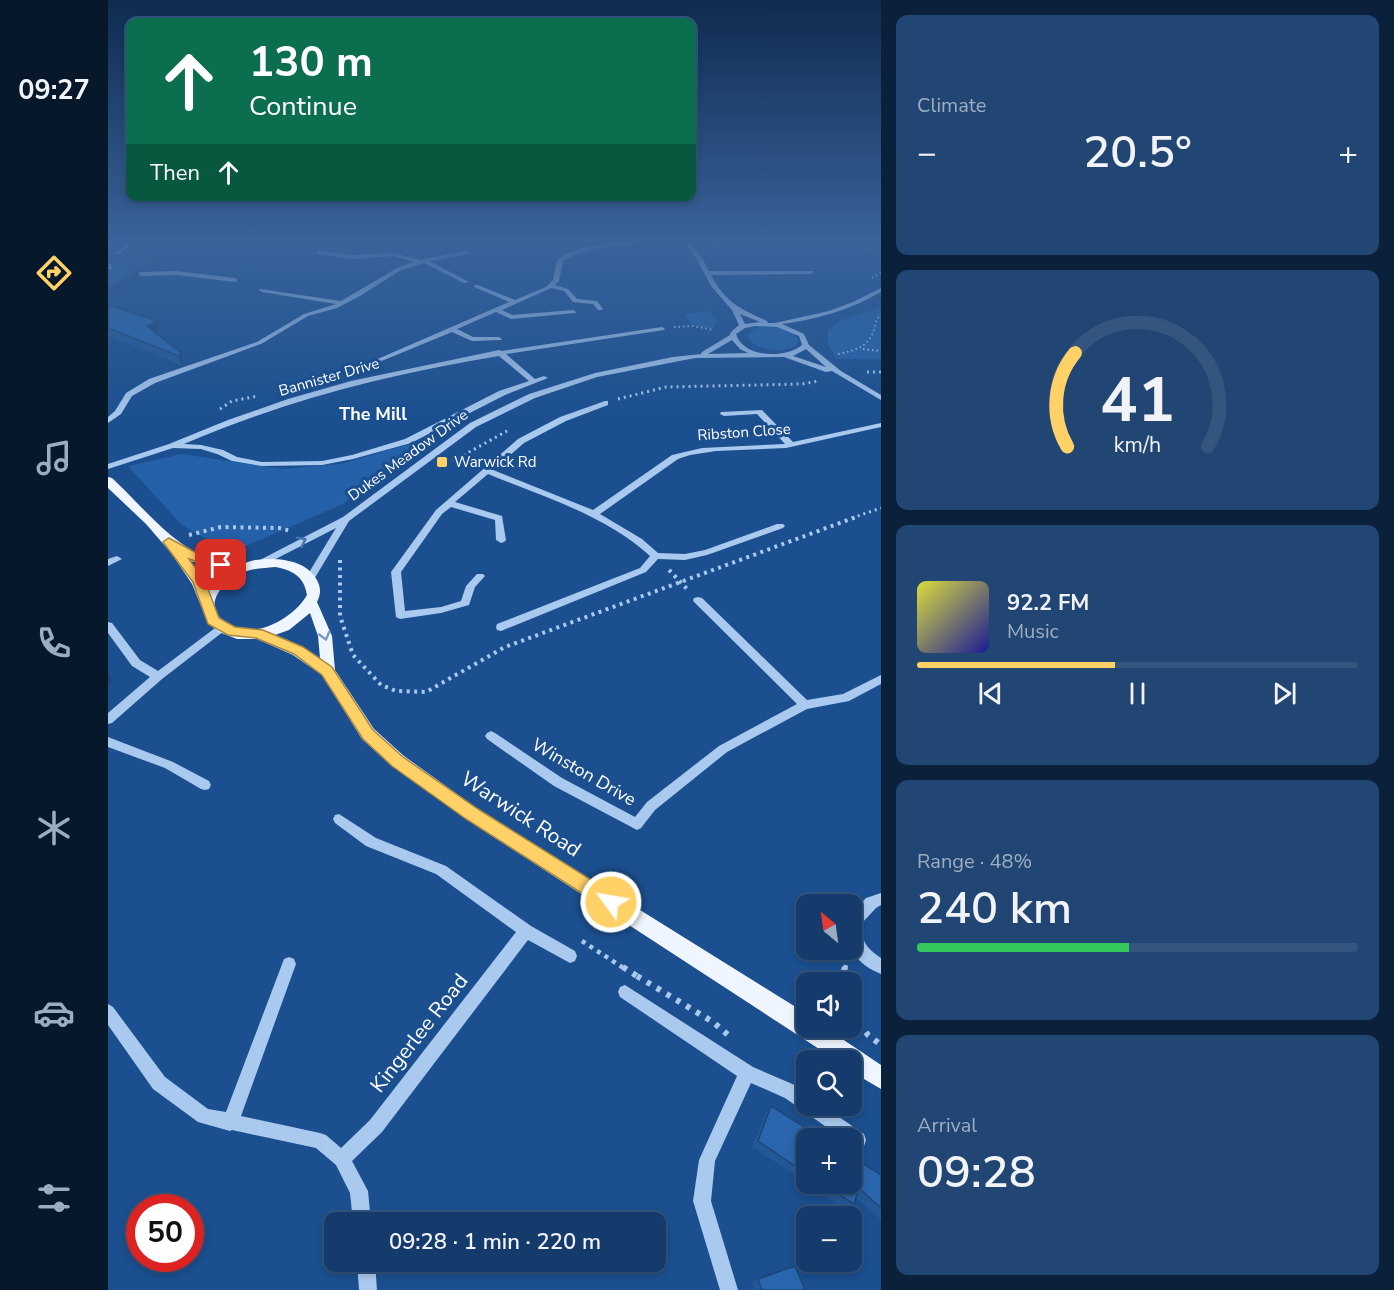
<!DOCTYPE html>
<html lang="en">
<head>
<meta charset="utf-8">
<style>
	body { margin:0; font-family:"Nunito Sans",sans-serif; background:#214673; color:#f1f3f6; height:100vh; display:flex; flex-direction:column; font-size:22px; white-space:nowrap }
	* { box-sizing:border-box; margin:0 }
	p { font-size:20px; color:#9dadc1 }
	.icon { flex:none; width:33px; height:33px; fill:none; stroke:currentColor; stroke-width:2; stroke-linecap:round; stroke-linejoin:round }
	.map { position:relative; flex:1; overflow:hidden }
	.panel { display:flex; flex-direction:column; gap:15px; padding:15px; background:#0b203b; width:513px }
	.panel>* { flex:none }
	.guide { position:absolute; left:18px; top:18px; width:570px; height:183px; border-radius:12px; box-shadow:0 3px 9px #0003,0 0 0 2px #33557e; background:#0b6e4f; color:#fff; overflow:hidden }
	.needle { width:39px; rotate:331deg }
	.controls { position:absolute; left:688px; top:894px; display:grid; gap:12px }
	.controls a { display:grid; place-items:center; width:66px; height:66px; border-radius:12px; background:#143b6b; box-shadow:0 3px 9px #0003,0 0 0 2px #33557e; font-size:30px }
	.speed { position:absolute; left:18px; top:1194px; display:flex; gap:12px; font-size:30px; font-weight:700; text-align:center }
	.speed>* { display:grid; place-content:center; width:78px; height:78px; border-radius:50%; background:#143b6b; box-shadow:0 3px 9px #0003,0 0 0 2px #33557e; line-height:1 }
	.speed .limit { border:9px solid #d22; background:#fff; color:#111 }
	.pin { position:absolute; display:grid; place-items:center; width:51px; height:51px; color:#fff; margin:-26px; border-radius:12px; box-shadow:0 3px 9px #0006 }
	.me { position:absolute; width:66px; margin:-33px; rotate:302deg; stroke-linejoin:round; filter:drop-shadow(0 0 4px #0008) }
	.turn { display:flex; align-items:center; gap:21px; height:126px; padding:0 24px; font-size:27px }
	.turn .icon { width:78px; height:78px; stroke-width:2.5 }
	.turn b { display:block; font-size:42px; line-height:51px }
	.then { display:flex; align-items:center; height:57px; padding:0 24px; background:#0003; gap:12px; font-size:22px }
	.big { font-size:45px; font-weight:600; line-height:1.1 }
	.panel .widget { flex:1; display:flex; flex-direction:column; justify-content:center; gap:9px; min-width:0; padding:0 21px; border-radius:12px; background:#214673 }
	.panel .dial { align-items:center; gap:0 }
	.dial svg { height:156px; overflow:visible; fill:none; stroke:#33557e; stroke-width:7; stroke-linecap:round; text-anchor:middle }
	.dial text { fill:#f1f3f6; stroke:none }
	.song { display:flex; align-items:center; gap:18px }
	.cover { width:72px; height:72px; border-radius:9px; background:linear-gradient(135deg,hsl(60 70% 55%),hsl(240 70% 35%)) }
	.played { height:6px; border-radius:3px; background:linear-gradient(90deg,#ffd166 45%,#33557e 45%) }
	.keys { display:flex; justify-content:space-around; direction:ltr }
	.heat { display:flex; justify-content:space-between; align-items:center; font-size:33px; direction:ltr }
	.charge { height:9px; border-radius:4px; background:linear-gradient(90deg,#34c759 48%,#33557e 0) }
	.trip { position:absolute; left:216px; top:1212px; width:342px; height:60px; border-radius:12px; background:#143b6b; box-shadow:0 3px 9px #0003,0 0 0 2px #33557e; font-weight:600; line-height:60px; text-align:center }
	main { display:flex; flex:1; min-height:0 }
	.dock { display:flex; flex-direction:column; width:108px; justify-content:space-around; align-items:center; background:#08182b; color:#9dadc1 }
	.dock .icon { width:42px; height:42px }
	.dock .on { color:#ffd166 }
	.dock b { font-size:27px; color:#f1f3f6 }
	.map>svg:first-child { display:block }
	.green { fill:#2461a8 }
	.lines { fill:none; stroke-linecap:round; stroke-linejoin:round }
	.path-far4 { stroke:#a9c9ee; stroke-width:2; stroke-dasharray:1.5 3; stroke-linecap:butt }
	.path-far3 { stroke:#a9c9ee; stroke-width:3; stroke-dasharray:2 4; stroke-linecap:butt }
	.path-far2 { stroke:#a9c9ee; stroke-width:4; stroke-dasharray:3 4.5; stroke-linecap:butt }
	.path-far1 { stroke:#a9c9ee; stroke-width:4.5; stroke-dasharray:4 5; stroke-linecap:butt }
	.path { stroke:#a9c9ee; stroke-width:6; stroke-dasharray:4.5 7; stroke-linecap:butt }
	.minor { fill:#a9c9ee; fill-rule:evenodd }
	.major { fill:#f0f6ff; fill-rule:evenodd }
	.wall { fill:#245895 }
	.shaded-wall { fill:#1d4779 }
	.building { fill:#2a66ad; stroke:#1d4779; stroke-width:1.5 }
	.oneway { stroke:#4674ac }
	.oneway2 { stroke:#7b9ac1 }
	.route { fill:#ffd166; stroke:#a68842; stroke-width:1.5 }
	.poi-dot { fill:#ffd166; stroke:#1b4f8f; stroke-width:2 }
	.labels { text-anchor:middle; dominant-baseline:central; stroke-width:6; stroke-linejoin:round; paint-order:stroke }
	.far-street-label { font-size:15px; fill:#fff; stroke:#1b4f8f }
	.far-poi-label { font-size:15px; fill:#fff; stroke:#1b4f8f; text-anchor:start }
	.far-quarter-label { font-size:18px; font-weight:bold; fill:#fff; stroke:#1b4f8f }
	.street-label { font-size:18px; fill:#fff; stroke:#1b4f8f }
	.near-street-label { font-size:21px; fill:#fff; stroke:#1b4f8f }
</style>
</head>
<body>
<main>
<nav class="dock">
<b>09:27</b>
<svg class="icon on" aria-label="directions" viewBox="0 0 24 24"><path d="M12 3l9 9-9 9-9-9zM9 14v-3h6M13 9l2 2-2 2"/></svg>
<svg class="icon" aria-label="music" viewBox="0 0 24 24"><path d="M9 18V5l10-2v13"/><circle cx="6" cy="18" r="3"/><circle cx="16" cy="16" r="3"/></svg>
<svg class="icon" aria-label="phone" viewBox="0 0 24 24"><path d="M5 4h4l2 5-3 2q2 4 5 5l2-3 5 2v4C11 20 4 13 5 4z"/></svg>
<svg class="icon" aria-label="climate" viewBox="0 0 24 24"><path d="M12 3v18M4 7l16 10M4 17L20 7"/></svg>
<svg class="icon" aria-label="car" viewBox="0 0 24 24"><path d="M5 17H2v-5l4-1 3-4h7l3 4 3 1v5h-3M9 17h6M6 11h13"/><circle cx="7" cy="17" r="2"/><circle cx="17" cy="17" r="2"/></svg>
<svg class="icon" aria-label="filters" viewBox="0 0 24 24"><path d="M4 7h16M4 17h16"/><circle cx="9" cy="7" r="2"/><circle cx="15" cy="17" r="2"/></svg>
</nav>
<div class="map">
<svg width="773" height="1290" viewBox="0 0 773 1290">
	<rect width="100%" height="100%" fill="#1b4f8f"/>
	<g class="green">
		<polygon points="773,307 773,359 728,359 720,345 720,331 731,321"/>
		<polygon points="600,311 609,320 605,329 584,325 577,314"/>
		<path d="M649,327C663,326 683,327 691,340L690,344C677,354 645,352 639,335Z"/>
		<polygon points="315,440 235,504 138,546 110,546 74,525 20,466 74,454 175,469 233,464"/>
	</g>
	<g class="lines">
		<g class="path-far4">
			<polyline points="751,241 773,257"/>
			<polyline points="598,245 695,241"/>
			<polyline points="764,278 773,272"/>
			<polyline points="566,327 585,326 606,330"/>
			<polyline points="755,349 773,351"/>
			<path d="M730,354C749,350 761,347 767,327C768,321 768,319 773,315"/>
		</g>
		<g class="path-far3">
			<polyline points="759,372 773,372"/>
			<polyline points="510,399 558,387 694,384 711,381"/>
			<polyline points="112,409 124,401 150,396"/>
			<polyline points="345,461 399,431"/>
			<polyline points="744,518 773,508"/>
		</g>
		<g class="path-far2">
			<polyline points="81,535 113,527 171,528 183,531"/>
			<polyline points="232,560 232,616 245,655 273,685 288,691 318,692 397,647 748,517"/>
			<polyline points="561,570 581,591"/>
		</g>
		<g class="path-far1">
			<polyline points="474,941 517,969"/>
			<polyline points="737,969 739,962"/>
		</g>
		<g class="path">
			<polyline points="515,967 529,976 528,978"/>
			<polyline points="529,976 605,1022 625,1039"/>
			<polyline points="733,982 737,967"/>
			<polyline points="744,1014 760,1035 773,1045"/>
		</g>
		<g class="minor">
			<path d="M25,241H33L14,251L3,270L0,272C0,256 12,248 25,241Z"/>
			<path d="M521,241H548L485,249L464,256L455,261L451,281L447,285L460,289L469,299L489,301L495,309L494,310H490L485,304L465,302L456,291L443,288L394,310L404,315L465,310L468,312L467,313L403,319L388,312L349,329L365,337H391L394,339L393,340L364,341L344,332L276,360L194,385L187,383L272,358L401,302L366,287V285H370L407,300L438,287L445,280L449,260C469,245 497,243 521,241Z"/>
			<path d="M575,241H581L594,258L601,271H705L706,272L703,274L603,275C617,302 632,309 659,321L660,323H667L721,311L745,302L773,288V292C742,310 709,319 674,324L696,334L701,345L733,371L773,395V400L724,371L718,372L676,357L587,358L489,377L427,398L368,427L241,521L205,581L202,582L197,579L228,528L154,566H148L146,564L148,562L235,517L362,423L421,394L487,373L565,357L593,354L594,352L622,335L623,332L631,325L624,310L603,286L588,258ZM632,314L652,322L637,324ZM647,326L669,327L691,336L694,345C677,359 635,358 628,334L637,328ZM624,340L632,349L640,353L600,354ZM698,349L718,367L685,356Z"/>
			<polygon points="211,251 245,255 286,253 312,260 358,251 360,252 360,254 321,261 361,282 356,283 316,263 293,270 252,296 229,308 200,316 153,344 47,383 24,396 13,414 0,423 0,417 7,411 18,393 41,379 149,342 196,314 228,304 154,292 151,290 152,289 233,301 289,268 306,262 286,256 245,259 209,254 209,252"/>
			<polygon points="68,271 127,278 130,280 127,282 68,275 0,277 0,273"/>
			<path d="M554,327L557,329L556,330L398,354L427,379L436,376L440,378L397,395L303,443L245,459L214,465L154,466L124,461L109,454L93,449L65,448L0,469V464L61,444L120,420L180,399L243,381L391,350L394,351ZM391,356L421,381L391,391L297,439L244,455L214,461L154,462L129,457L115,450L93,445L76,444C179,400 281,374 391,356Z"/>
			<path d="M497,401H500V405L458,421L416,443L385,470L485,510L564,455L594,448L677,444L649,414L616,416L612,414L613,412L654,410L685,442L773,423V427L678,448L608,451L582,455L570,459L492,514L534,539L550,553L577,554L597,550L669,524H675L677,526L675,528L599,555L577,560L550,559L538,572L393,631L389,630L388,627L389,624L532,568L542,556C497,515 436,497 380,474L347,502L394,516L398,540L396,542L393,543L388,540L387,520L343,507L334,514L293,572L297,611L333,607L353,601L358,586L369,574H375L377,576L367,587L361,605L333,613L292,619L288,617L283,572L328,510L410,439L452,417Z"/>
			<polygon points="9,556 14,559 0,566 0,559"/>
			<polygon points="590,597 594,598 699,700 735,694 773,675 773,684 741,701 699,709 619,752 547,810 533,828 529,830 446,786 379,739 377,736 379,733 383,731 387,733 454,778 527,817 539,802 611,746 689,704 586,602 585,600 586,598"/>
			<polygon points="0,622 4,623 32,660 50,671 111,625 119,625 120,628 54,679 4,723 0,724 0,713 42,677 24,666 0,633"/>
			<polygon points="0,737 65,762 101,781 103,785 101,789 97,790 93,789 57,768 0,747"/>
			<polygon points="231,814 268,838 338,866 423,926 467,951 469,956 467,961 462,963 420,940 274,1132 244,1161 260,1191 263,1222 245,1222 242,1193 228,1165 208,1148 124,1130 122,1131 90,1122 45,1089 0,1025 0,1004 5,1007 57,1077 100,1109 118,1112 176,959 181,957 186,959 188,964 133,1116 212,1133 218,1135 233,1148 262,1120 408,932 328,874 258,846 227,823 225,819 227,815"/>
			<path d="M773,893V905L768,908L754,923C754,942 757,947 773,958V974C739,960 744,944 744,913L758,898Z"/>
			<polygon points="517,985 645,1067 689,1086 699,1094 699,1106 715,1106 756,1134 758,1140 756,1146 750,1148 744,1146 744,1138 734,1138 677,1098 643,1083 607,1161 603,1201 630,1290 612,1290 585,1201 591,1160 629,1076 512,997 510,992 512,987"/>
			<polygon points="249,1262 267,1262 269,1290 251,1290"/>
		</g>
		<path class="major" d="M0,477L4,478C30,502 63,543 94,555C103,559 120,565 129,564C135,564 142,561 147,560C168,557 198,559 209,580C213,588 213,594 209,602L224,636L227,670L266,729L296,756L370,809L699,1014V1028H718L773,1065V1089L744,1072V1060H728L358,819L284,766L254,739L214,675L185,655L149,639H129L111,632L100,623L84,584L64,554L38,524L0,488ZM83,561L117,570L100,587ZM167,567C184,570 196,576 199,595C184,622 133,647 110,615C97,597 124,575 139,571C148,568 158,568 167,567ZM202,613L210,636L212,658L195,647L167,635L181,630Z"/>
	</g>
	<g class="wall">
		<polygon points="0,241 64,241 32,251 21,250 19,242 10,248 0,247"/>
		<polygon points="51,257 53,265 46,269 15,270 30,270 32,278 5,270 2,262"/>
		<polygon points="0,306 51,330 47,332 73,353 75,362 73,365 0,336"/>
		<polygon points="663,1106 699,1138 699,1183 644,1147 658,1113"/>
		<polygon points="773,1175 773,1220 748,1198 746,1204 738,1209 699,1184 744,1184"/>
		<polygon points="650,1279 697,1290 646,1290 644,1283"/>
	</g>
	<g class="shaded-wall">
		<polygon points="7,241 20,241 10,248"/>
		<polygon points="36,241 64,241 32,251 30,243"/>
		<polygon points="51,257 53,265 46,269 44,261"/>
		<polygon points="30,270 32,278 0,299 0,289"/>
		<polygon points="49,321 51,330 42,334 39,326"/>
		<polygon points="73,353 75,362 73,365 71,356"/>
		<polygon points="0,673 4,682 0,684"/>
	</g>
	<g class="building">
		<polygon points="19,241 36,241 30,243 19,242"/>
		<polygon points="7,255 51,257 44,261 2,262"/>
		<polygon points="0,270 30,270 0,289"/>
		<polygon points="0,306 6,307 49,321 39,326 73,353 71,356 0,328"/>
		<polygon points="663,1106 714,1138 699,1138 699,1174 650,1141"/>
		<polygon points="744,1157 773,1175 773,1208 751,1188 746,1204 714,1184 744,1184"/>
		<polygon points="687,1266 697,1290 654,1290 650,1279"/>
	</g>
	<defs><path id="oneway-chevron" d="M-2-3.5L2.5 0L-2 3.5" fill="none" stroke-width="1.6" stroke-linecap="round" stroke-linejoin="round" transform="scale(1.5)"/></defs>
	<use class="oneway" href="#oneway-chevron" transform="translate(194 541) rotate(-27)"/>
	<use class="oneway2" href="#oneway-chevron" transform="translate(217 636) rotate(75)"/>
	<linearGradient id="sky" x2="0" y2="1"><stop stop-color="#0f2b4f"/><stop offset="0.57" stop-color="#39639b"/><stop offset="1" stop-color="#39639b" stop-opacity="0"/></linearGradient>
	<rect width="773" height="422" fill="url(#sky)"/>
	<polygon class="route" points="61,538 92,555 117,562 119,565 113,569 81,559 97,581 111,618 127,627 155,630 195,647 224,667 265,730 295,757 370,809 509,896 512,902 509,908 503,910 497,908 358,819 284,766 255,739 214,675 186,654 148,638 120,635 100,624 85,582 55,542"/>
	<rect class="poi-dot" x="328" y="456" width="12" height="12" rx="3"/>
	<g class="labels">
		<g class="far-street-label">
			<text transform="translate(221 377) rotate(-16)">Bannister Drive</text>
			<text transform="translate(636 432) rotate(-4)">Ribston Close</text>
			<text transform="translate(300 455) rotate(-36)">Dukes Meadow Drive</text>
		</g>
		<g class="far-poi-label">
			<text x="346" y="462">Warwick Rd</text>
		</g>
		<g class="far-quarter-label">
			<text x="265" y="414">The Mill</text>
		</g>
		<g class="street-label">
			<text transform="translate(476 772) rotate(30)">Winston Drive</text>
		</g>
		<g class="near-street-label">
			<text transform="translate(413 814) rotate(33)">Warwick Road</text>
			<text transform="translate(311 1033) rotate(-52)">Kingerlee Road</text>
		</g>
	</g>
</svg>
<div class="controls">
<a><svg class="needle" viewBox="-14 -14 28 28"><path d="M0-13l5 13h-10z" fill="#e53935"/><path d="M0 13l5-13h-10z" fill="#9dadc1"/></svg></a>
<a><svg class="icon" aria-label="sound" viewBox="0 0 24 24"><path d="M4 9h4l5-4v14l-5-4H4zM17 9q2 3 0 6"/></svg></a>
<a><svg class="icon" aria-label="search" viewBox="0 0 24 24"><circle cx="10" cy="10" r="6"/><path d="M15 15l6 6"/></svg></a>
<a>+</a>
<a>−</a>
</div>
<div class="speed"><div class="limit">50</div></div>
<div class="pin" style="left:113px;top:565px;background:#d93025"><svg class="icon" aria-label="arrive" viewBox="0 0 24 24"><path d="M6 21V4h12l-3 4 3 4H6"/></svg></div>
<svg class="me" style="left:503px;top:902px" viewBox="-20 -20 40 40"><circle r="17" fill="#ffd166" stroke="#fff" stroke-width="3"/><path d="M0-11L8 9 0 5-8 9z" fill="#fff"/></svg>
<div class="trip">09:28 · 1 min · 220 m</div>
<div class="guide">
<div class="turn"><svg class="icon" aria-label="ahead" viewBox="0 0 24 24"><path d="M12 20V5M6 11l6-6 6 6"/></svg><div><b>130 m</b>Continue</div></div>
<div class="then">Then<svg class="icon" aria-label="ahead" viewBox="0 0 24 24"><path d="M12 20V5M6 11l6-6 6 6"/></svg></div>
</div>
</div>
<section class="panel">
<div class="widget"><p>Climate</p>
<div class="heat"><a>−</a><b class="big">20.5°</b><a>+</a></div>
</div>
<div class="widget dial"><svg viewBox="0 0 100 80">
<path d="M14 69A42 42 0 1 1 86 69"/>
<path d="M14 69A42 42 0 0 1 18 21" stroke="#ffd166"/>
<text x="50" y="56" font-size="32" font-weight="700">41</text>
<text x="50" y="72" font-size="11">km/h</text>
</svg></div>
<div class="widget">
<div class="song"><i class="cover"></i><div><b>92.2 FM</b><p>Music</p></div></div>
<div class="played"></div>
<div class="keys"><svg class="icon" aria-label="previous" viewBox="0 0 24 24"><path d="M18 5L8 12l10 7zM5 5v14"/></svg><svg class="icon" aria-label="pause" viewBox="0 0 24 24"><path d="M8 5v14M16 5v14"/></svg><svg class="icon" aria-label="next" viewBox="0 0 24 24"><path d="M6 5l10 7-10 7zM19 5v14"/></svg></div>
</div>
<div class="widget"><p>Range · 48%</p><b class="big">240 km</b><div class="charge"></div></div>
<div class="widget"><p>Arrival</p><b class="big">09:28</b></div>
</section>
</main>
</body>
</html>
